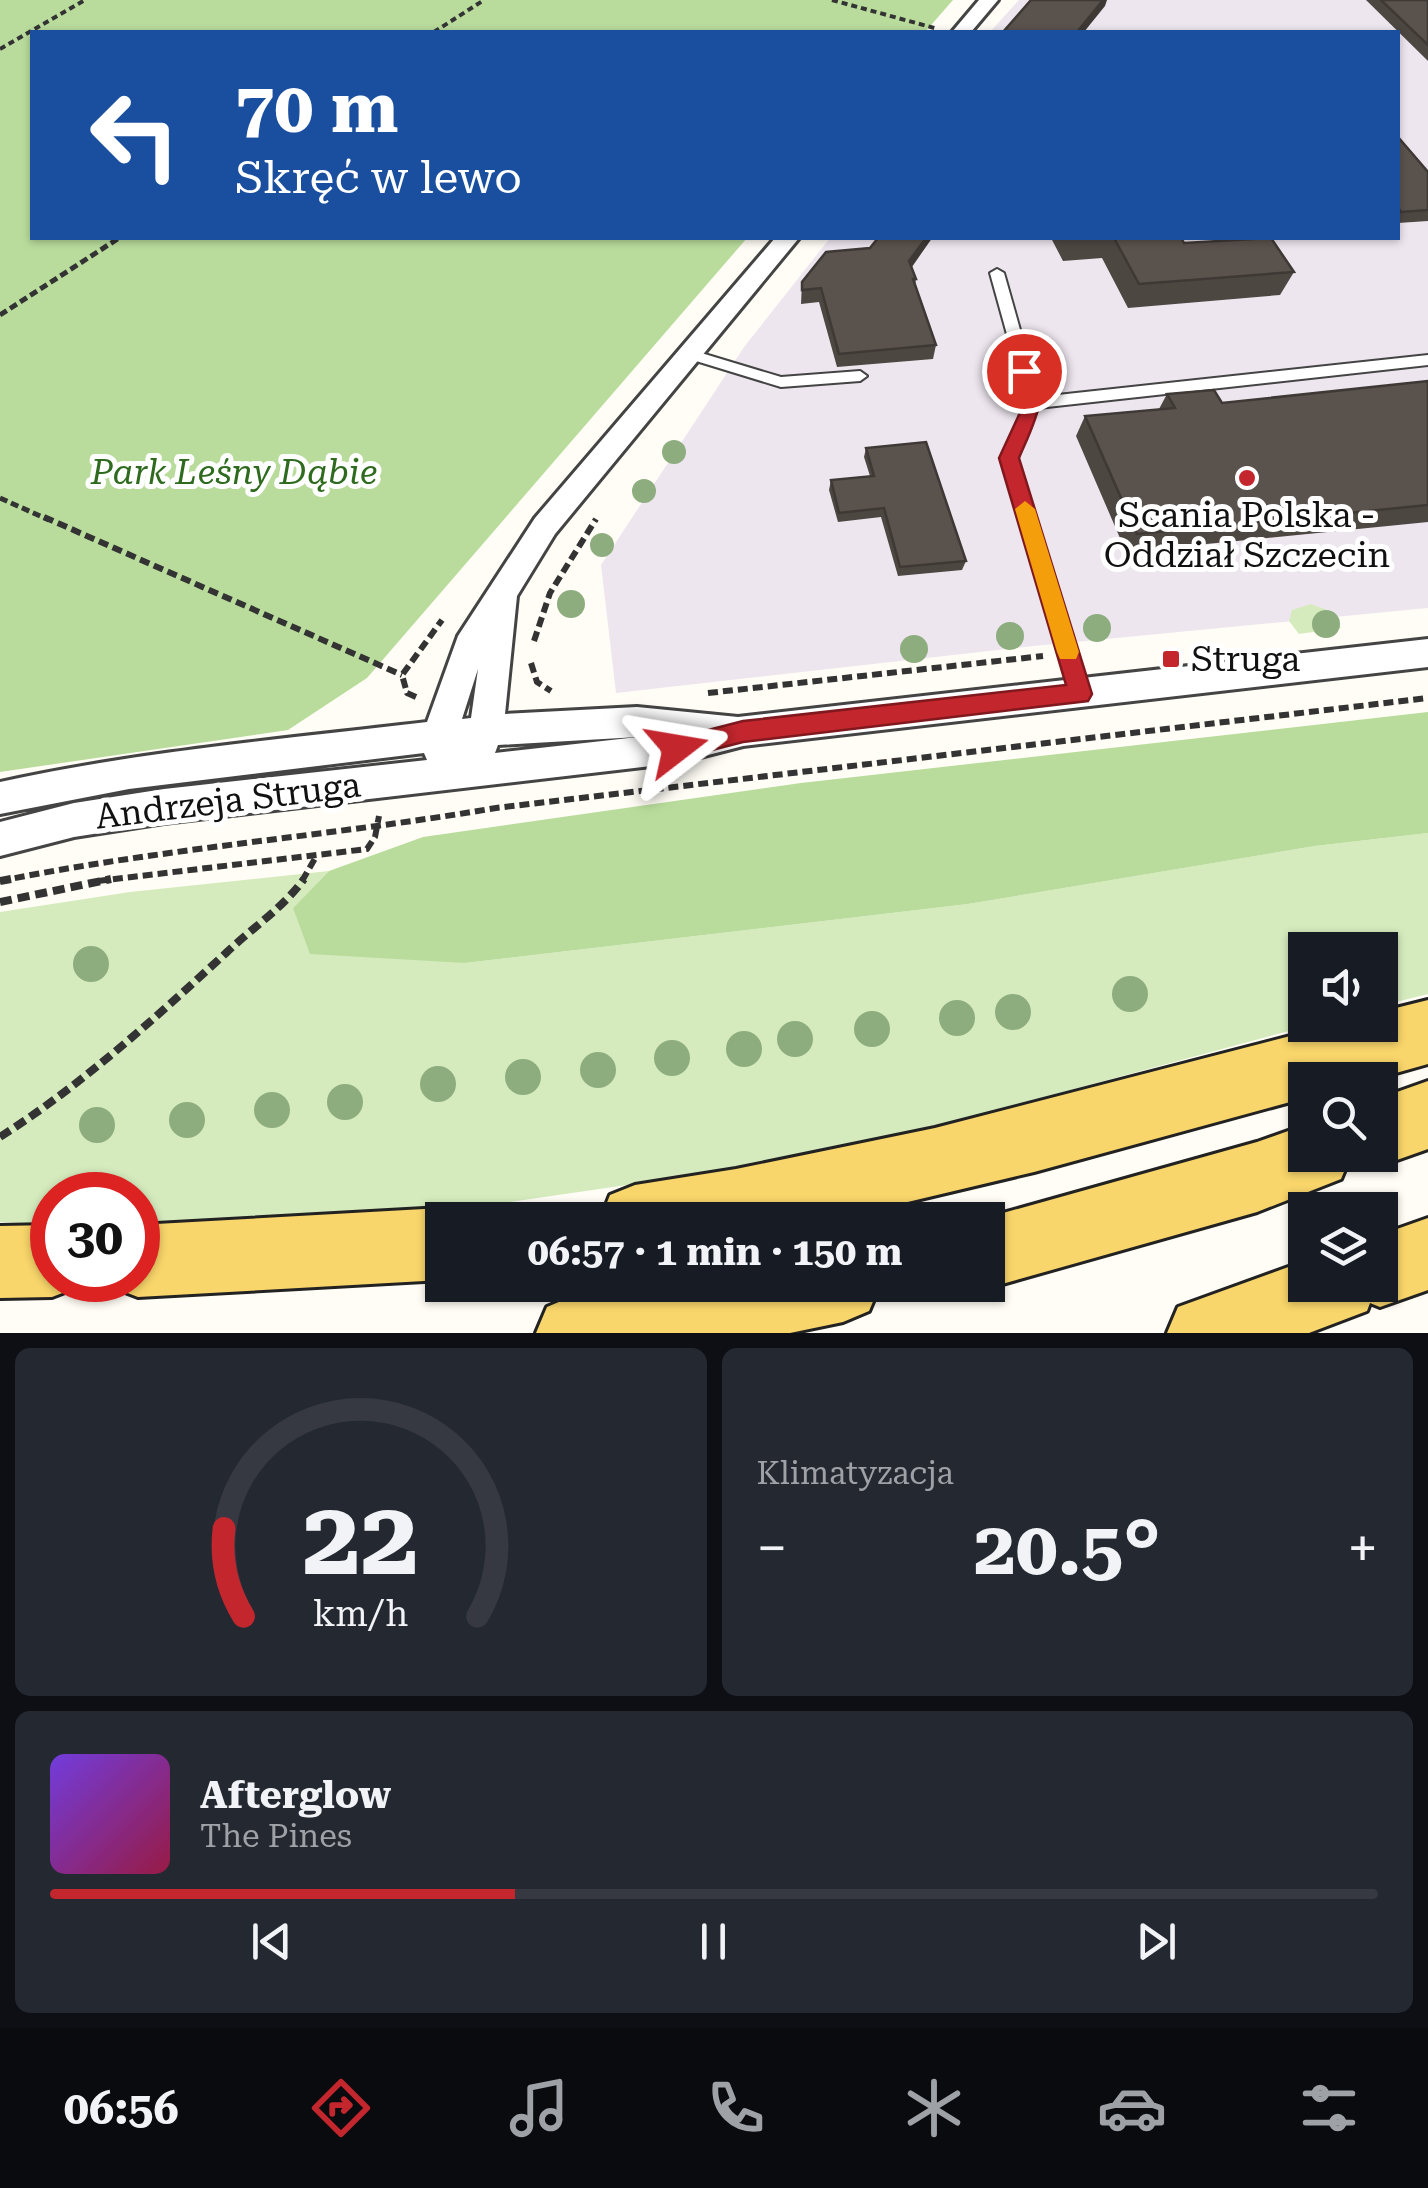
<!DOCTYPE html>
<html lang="pl">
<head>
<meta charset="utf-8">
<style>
	body { margin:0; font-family:"Roboto Serif",serif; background:#242831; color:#f1f3f6; height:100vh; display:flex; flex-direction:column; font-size:38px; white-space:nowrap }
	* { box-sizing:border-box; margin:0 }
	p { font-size:32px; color:#9ea1a6 }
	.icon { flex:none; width:55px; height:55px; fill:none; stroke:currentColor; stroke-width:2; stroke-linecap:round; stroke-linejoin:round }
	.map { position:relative; height:1333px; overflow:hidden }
	.details { display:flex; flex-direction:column; gap:15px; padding:15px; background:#0d0f14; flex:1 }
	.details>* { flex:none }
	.top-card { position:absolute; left:30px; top:30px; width:1370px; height:210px; border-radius:0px; box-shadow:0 2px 8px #0004; background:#1a4fa0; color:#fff; overflow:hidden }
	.controls { position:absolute; left:1288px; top:932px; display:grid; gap:20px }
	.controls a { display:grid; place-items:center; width:110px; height:110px; border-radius:0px; background:#171b24; box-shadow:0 2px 8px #0004; font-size:50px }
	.speed { position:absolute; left:30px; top:1172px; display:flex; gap:20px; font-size:50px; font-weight:700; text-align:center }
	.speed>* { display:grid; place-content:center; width:130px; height:130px; border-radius:50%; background:#171b24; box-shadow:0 2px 8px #0004; line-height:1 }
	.speed .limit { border:15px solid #d22; background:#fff; color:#111 }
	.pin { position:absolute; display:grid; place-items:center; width:85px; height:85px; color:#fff; margin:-42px; border:5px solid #fff; border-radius:50%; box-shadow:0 2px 10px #0007 }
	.me { position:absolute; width:110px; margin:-55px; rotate:76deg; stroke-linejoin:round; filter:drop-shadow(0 0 8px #0008) }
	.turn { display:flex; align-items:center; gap:35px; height:210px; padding:0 40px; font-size:45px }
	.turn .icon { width:130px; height:130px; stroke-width:2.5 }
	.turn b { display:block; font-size:70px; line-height:85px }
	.big { font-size:75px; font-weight:700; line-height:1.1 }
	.details .card { flex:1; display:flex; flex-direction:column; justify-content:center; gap:15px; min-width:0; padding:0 35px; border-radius:15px; background:#242831 }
	.details .dial { align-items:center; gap:0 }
	.dial svg { height:260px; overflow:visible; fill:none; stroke:#363941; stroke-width:7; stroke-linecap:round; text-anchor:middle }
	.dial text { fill:#f1f3f6; stroke:none }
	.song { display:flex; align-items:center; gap:30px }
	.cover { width:120px; height:120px; border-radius:15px; background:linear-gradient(135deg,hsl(260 70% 55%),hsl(340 70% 35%)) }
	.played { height:10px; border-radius:5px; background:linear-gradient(90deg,#c4262e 35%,#363941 35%) }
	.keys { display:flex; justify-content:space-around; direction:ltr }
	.heat { display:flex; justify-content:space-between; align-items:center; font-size:55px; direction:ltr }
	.details .tiles { flex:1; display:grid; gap:15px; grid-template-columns:1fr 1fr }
	.card:last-child { grid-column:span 2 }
	.trip { position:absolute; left:425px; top:1202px; width:580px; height:100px; border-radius:0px; background:#171b24; box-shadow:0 2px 8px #0004; font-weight:700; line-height:100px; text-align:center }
	.tab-bar { display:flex; height:160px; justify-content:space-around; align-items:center; background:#090b0e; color:#9ea1a6 }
	.tab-bar .icon { width:70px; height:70px }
	.tab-bar .selected { color:#c4262e }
	.tab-bar b { font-size:45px; color:#f1f3f6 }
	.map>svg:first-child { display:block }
	.industrial { fill:#eee6ef }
	.green { fill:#d5ebbd }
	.forest { fill:#b9dc9c }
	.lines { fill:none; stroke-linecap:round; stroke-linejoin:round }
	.lane-casing { stroke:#444; stroke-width:4 }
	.street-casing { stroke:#444; stroke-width:6 }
	.primary-casing { stroke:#222; stroke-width:6 }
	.path-far3 { stroke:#333; stroke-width:4; stroke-dasharray:6 4; stroke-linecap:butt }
	.path-far2 { stroke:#333; stroke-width:5; stroke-dasharray:8 4; stroke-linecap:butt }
	.path-far1 { stroke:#333; stroke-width:6; stroke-dasharray:10 5; stroke-linecap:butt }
	.path { stroke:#333; stroke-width:8; stroke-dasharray:12 6; stroke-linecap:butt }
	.lane { fill:#fff; fill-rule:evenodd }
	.street { fill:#fff; fill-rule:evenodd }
	.primary { fill:#f9d66b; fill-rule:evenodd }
	.tree { fill:#8dad7f }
	.wall { fill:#4d4742 }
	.shaded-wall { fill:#3f3936 }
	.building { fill:#5a524d; stroke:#3f3936; stroke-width:2.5 }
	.route { fill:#c4262e; stroke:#7f191e; stroke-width:2.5 }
	.slow { fill:#f59e0b }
	.poi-dot { fill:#c4262e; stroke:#fff; stroke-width:4 }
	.labels { text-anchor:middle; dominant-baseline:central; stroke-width:10; stroke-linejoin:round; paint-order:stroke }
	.park-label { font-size:35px; font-style:italic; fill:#2f6b1f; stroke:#fff }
	.poi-label { font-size:35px; fill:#111; stroke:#fff }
	.street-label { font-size:35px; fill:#111; stroke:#fff }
</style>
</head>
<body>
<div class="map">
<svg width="1428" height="1333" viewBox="0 0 1428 1333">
	<rect width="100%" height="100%" fill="#fffdf5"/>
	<polygon class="industrial" points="1019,0 1428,0 1428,608 1034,646 616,693 601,565 744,347 830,238 1398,238 1398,32 990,32"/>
	<g class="green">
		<polygon points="1311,604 1330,611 1341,628 1299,634 1289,621 1292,610"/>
		<polygon points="1428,833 1428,994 1380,1006 1380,950 1305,950 1305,1025 1311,1025 901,1136 696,1175 476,1207 302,1222 138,1224 138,1195 52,1195 52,1225 0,1222 0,912 130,892 329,871 293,908 465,963 968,904 1315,846"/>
	</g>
	<g class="forest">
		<polygon points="0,0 953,0 925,32 32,32 32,238 747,238 367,678 288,730 0,772"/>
		<polygon points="1428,712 1428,833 1315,846 968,904 465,963 310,954 293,908 329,871 423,837 801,783"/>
	</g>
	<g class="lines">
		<g class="lane-casing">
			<g id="lane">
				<polygon points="997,269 1004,273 1039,397 1428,355 1428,365 1038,408 1017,458 1089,693 1086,698 1080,701 1074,698 1071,693 1001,458 1026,403 990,273"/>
				<polygon points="688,349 781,377 860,371 867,376 860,381 781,387 683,357 681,354"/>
			</g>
		</g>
		<g class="street-casing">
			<g id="street">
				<polygon points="979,0 998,0 971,32 952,32"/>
				<path d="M775,238H799L555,534L517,596L505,714L637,707L738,717L1428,639V667L743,746L677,763L164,823L74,837L0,856V822L74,803L164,789L427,760L424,753L129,789L0,814V782C141,751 284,739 427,722L458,636L535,518ZM478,669L471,718L462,719ZM638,737L495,753L498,745Z"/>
			</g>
		</g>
		<g class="primary-casing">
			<g id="primary">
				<polygon points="1428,1000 1428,1064 1371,1080 1305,1080 1305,1098 1034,1172 832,1220 600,1220 610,1195 635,1185 736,1169 935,1128 1333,1025 1380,1025 1380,1012"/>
				<polygon points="1428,1081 1428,1149 1380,1166 1356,1156 1380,1155 1380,1098"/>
				<polygon points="1305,1125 1305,1155 1351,1155 1341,1179 1257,1212 988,1288 981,1285 988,1285 988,1220 978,1220 1257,1142"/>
				<polygon points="442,1208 468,1220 442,1220 442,1280 138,1297 112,1287 110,1280 138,1280 138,1225"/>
				<polygon points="1428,1218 1428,1290 1380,1307 1370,1303 1367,1311 1309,1333 1167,1333 1178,1307 1305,1261 1305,1285 1380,1285 1380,1235"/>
				<polygon points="52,1225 52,1280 80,1280 78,1287 52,1297 0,1298 0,1226"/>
				<polygon points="644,1285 880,1285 869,1311 843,1322 790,1333 536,1333 547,1307 573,1296"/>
			</g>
		</g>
		<g class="path-far3">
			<polyline points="832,0 938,29"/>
			<polyline points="434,32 484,0"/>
			<polyline points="0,49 85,0"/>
		</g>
		<g class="path-far2">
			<polyline points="0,315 119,238"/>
			<polyline points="0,498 49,520"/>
		</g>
		<g class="path-far1">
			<polyline points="44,517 402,675"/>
			<polyline points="534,641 550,593 596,519"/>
			<polyline points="531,663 537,682 551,691"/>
			<polyline points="708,693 1043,656"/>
			<polyline points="416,697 407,693 402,675 442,620"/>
			<path d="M0,881C164,848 331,836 496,808L1428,698"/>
			<polyline points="98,881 367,849 375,837 379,816"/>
			<polyline points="302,881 317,855"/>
		</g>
		<g class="path">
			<polyline points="0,881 11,879"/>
			<polyline points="0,902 111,879"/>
			<path d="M0,1137C83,1084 154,1019 226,953C252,928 283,908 304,879"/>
		</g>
		<use href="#lane" class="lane"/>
		<use href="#street" class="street"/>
		<use href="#primary" class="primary"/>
	</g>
	<g class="tree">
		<circle cx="674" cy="452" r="12"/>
		<circle cx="644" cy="491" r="12"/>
		<circle cx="602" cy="545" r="12"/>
		<circle cx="571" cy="604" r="14"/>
		<circle cx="1326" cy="624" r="14"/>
		<circle cx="1097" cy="628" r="14"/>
		<circle cx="1010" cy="636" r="14"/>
		<circle cx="914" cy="649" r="14"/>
		<circle cx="91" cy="964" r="18"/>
		<circle cx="1130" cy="994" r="18"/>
		<circle cx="1013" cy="1012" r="18"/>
		<circle cx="957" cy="1018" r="18"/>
		<circle cx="872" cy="1029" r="18"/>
		<circle cx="795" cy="1039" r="18"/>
		<circle cx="744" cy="1049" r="18"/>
		<circle cx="672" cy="1058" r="18"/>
		<circle cx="598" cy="1070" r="18"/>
		<circle cx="523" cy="1077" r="18"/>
		<circle cx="438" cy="1084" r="18"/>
		<circle cx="345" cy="1102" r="18"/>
		<circle cx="272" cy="1110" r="18"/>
		<circle cx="187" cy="1120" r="18"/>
		<circle cx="97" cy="1125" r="18"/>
	</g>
	<g class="wall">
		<polygon points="1366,0 1428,0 1428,61"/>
		<polygon points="1398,137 1428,172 1428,221 1398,223"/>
		<polygon points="878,238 932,238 912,267 916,279 915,285 936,345 933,359 837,367 819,302 801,304 802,282 870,248"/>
		<polygon points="1051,238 1181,238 1184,243 1294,272 1280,295 1128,308 1102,258 1063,261"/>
		<polygon points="1428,381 1428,522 1126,552 1076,436 1085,416 1159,409 1167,394 1222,403"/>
		<polygon points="866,448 966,561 962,570 898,576 881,517 838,522 829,490 831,480 870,476 864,457"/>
	</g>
	<g class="shaded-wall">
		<polygon points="1103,0 1107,0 1105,6 1084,32 1077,32"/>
		<polygon points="926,238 932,238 906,274 909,261"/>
	</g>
	<g class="building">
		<polygon points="1031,0 1103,0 1077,32 1003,32"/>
		<polygon points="1381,0 1428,0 1428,45"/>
		<polygon points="1398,137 1428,172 1428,210 1401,212 1398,208"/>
		<polygon points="878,238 926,238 909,261 916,279 913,279 936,345 839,354 821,288 802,290 802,282 826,252 870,248"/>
		<polygon points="1114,238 1181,238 1184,243 1271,238 1294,272 1139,284"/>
		<polygon points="1428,381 1428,505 1137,534 1085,416 1175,408 1167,394 1214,390 1222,403"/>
		<polygon points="926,442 966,561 900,567 884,508 839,513 831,480 874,476 866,448"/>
	</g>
	<path class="route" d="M1024,365C1059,381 1029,433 1019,458L1092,694L1088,701L743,742L677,759L669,755L665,748L669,740L743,721L1066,685L999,458L1024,404L1015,371Z"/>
	<polygon class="slow" points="1025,501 1035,509 1079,652 1076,659 1060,659 1057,652 1015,509"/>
	<g class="poi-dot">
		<circle cx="1247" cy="478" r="10"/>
		<rect x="1161" y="649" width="20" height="20" rx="5"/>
	</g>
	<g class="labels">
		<g class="park-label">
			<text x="234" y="472">Park Leśny Dąbie</text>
		</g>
		<g class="poi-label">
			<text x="1247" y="515">Scania Polska -<tspan x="1247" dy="40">Oddział Szczecin</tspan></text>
			<text x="1191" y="659" text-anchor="start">Struga</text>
		</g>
		<g class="street-label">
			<text transform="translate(228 801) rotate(-7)">Andrzeja Struga</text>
		</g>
	</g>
</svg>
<div class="controls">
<a><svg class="icon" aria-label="sound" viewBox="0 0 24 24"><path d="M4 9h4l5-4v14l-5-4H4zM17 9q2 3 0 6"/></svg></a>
<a><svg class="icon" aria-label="search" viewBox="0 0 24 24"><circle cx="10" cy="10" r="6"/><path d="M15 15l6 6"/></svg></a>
<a><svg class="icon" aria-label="layers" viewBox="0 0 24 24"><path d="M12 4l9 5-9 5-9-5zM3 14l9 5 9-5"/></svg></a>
</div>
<div class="speed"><div class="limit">30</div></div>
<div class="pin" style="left:1024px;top:371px;background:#d93025"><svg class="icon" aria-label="arrive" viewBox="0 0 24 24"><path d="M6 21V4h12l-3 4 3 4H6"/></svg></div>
<svg class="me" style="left:677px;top:748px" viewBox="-20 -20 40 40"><path d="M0-17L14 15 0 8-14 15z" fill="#c4262e" stroke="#fff" stroke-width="4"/></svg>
<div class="trip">06:57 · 1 min · 150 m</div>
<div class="top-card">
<div class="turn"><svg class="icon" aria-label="left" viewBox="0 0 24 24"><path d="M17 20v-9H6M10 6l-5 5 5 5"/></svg><div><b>70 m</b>Skręć w lewo</div></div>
</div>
</div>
<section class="details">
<div class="tiles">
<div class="card dial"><svg viewBox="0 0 100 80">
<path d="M14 69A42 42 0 1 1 86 69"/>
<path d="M14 69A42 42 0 0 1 8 42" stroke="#c4262e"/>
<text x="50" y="56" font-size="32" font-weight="700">22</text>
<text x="50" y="72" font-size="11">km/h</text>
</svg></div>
<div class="card"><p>Klimatyzacja</p>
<div class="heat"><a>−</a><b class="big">20.5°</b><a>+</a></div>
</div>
<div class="card">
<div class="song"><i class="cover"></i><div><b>Afterglow</b><p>The Pines</p></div></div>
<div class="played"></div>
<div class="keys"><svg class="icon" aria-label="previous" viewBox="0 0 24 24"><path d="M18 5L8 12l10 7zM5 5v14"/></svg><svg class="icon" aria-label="pause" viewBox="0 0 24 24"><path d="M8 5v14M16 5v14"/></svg><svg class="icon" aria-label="next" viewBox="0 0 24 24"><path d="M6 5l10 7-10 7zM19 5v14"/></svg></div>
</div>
</div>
</section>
<nav class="tab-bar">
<b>06:56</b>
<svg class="icon selected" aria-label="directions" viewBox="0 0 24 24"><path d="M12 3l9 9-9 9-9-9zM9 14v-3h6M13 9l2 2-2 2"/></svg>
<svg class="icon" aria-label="music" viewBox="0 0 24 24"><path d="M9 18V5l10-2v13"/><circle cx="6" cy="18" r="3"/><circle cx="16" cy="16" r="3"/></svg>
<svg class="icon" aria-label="phone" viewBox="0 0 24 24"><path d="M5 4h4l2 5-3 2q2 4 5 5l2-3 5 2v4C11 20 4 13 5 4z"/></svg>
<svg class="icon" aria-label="climate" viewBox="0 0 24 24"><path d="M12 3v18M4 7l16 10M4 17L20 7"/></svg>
<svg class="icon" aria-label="car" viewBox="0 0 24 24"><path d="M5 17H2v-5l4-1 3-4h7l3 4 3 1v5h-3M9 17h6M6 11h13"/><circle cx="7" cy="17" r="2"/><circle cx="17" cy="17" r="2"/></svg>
<svg class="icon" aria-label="filters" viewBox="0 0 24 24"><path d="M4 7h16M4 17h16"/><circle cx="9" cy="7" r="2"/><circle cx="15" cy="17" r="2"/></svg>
</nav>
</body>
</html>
